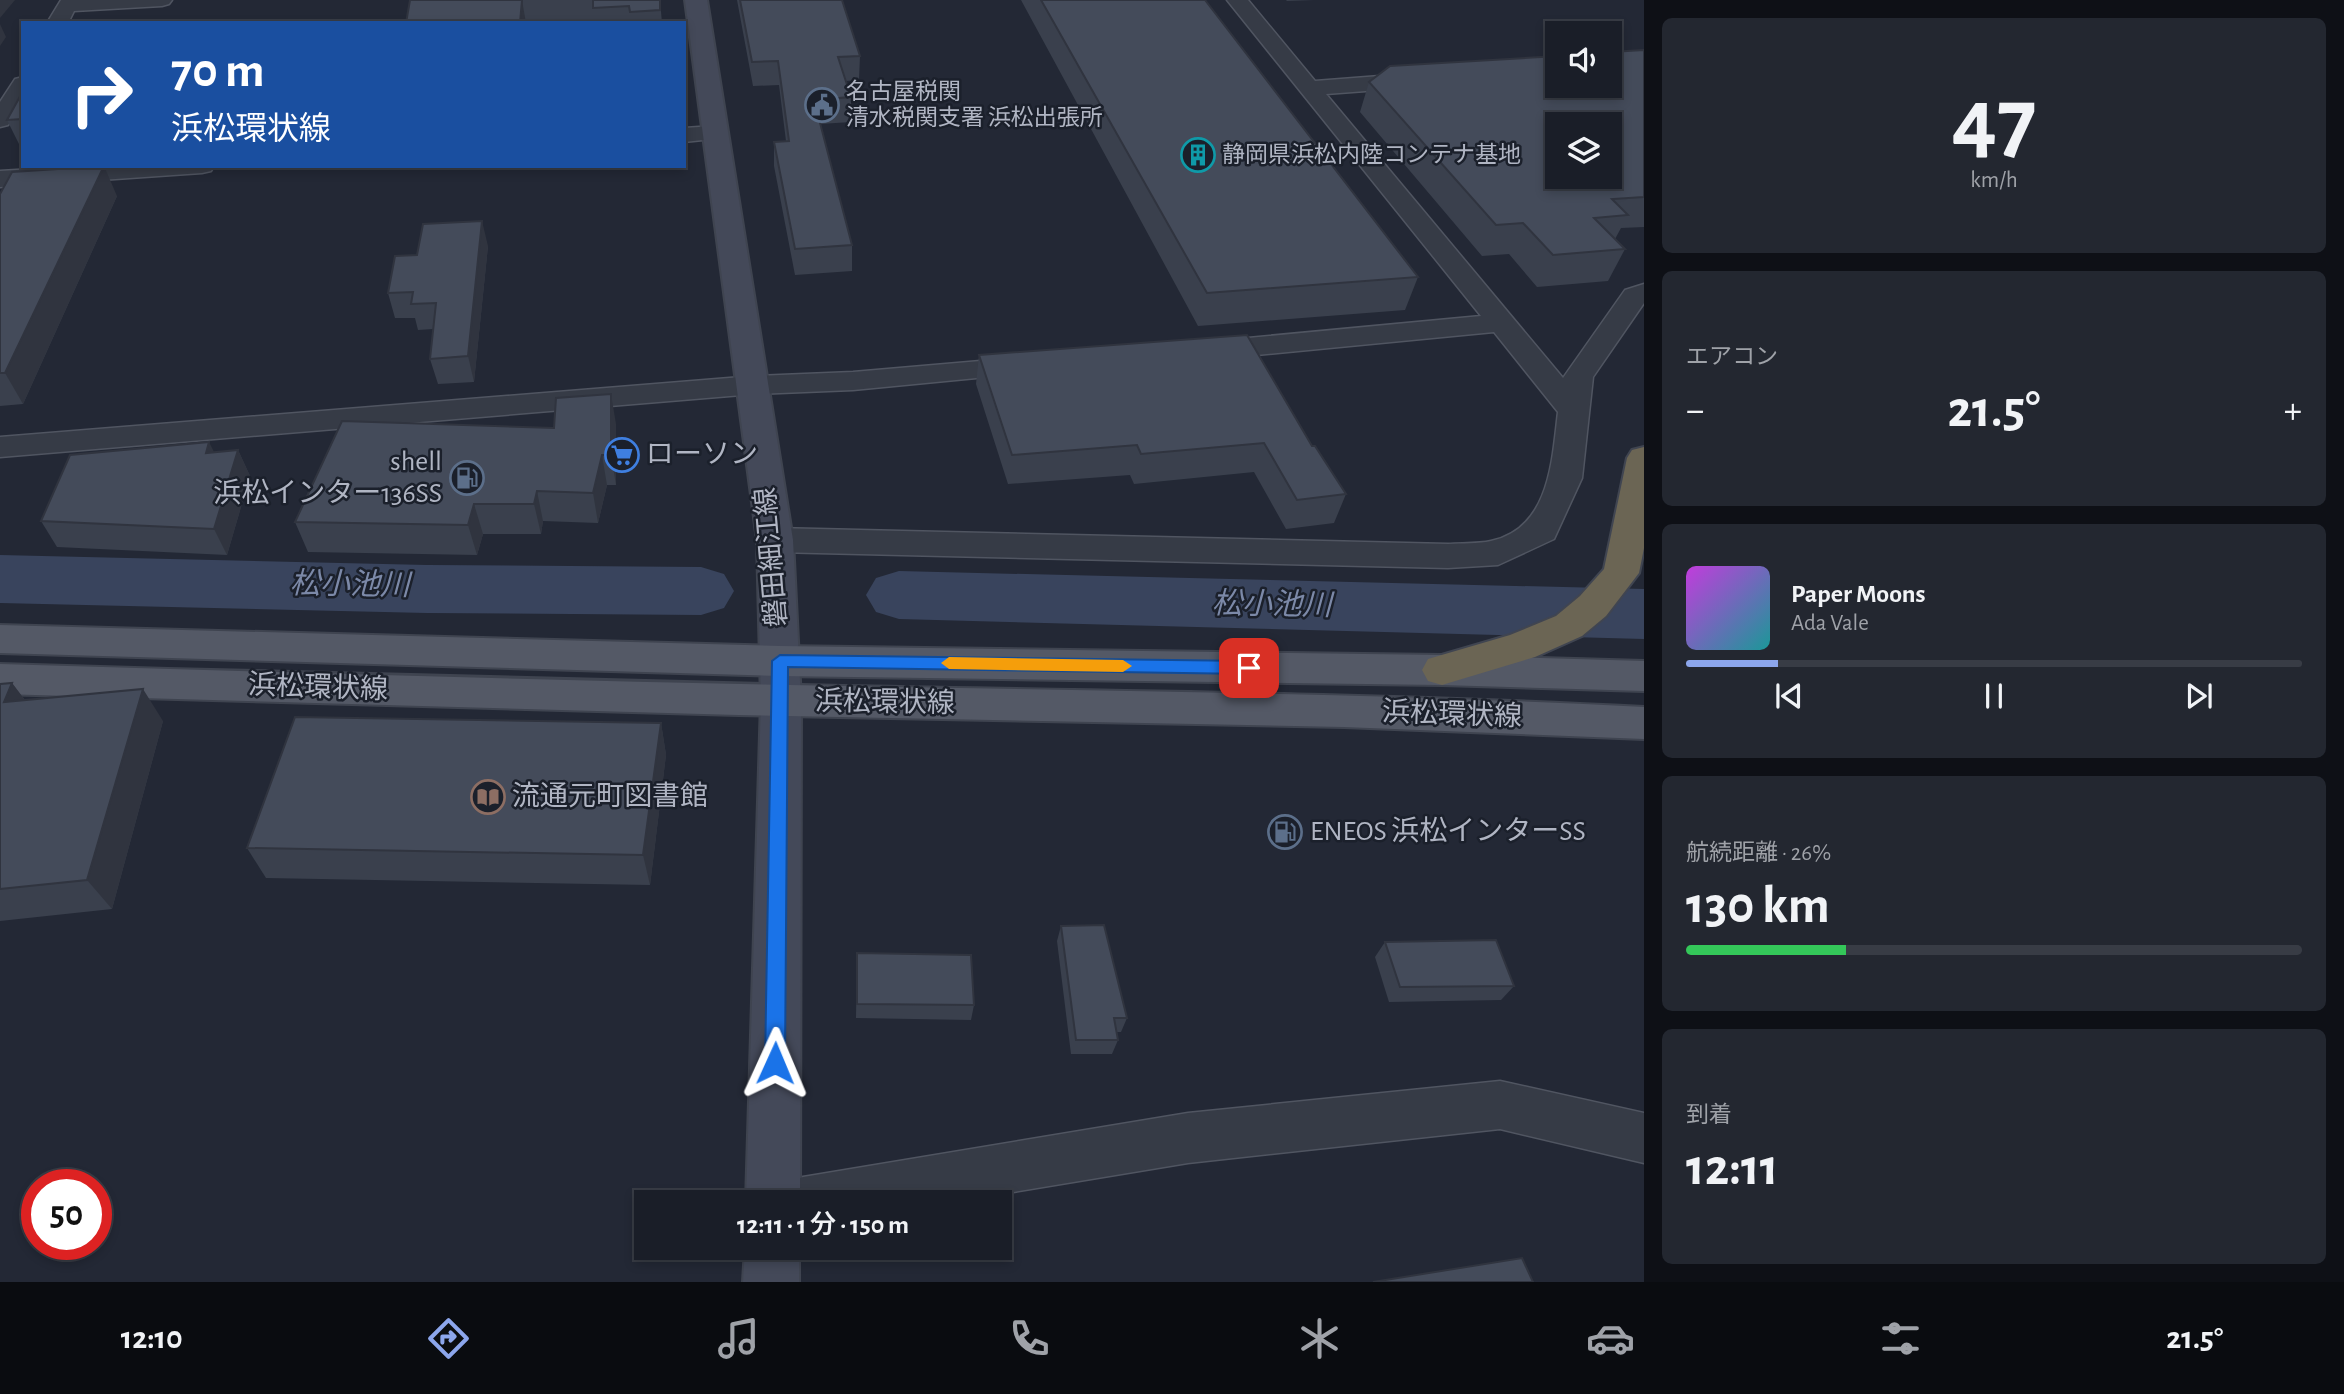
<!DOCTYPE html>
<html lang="ja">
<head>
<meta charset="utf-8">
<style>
	body { margin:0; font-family:"Alegreya Sans","Noto Sans JP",sans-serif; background:#232730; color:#f1f3f6; height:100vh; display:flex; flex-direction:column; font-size:26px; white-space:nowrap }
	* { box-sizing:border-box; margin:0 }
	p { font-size:23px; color:#9fa2a8 }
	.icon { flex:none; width:38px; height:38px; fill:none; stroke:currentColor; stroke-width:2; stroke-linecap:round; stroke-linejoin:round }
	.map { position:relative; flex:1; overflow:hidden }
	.panel { display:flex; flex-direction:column; gap:18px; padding:18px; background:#0e1016; width:700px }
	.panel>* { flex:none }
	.hud { position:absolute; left:21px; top:21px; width:665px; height:147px; border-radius:0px; box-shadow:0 4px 10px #0003,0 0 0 2px #383c45; background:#1a4fa0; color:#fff; overflow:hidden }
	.tools { position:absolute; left:1545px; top:21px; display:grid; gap:14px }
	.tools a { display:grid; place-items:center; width:77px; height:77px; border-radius:0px; background:#1a1e28; box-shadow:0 4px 10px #0003,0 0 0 2px #383c45; font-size:35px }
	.speed { position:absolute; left:21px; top:1169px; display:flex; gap:14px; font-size:35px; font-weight:700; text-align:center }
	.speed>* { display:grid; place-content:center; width:91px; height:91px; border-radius:50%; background:#1a1e28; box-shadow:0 4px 10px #0003,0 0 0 2px #383c45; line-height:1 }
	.speed .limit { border:10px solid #d22; background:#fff; color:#111 }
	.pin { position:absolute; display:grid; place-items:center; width:60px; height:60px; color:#fff; margin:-30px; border-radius:14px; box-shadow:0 4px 10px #0006 }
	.me { position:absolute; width:77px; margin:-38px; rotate:1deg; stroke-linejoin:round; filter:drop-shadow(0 0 5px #0008) }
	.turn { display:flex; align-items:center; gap:24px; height:147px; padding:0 35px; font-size:32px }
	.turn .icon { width:91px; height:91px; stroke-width:2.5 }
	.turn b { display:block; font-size:49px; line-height:60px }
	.big { font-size:52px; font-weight:600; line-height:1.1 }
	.panel .widget { flex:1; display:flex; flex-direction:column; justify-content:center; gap:10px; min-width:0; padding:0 24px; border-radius:10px; background:#232730 }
	.panel .dial { align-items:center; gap:0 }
	.dial b { font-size:91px; line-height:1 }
	.song { display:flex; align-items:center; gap:21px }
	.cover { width:84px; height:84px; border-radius:10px; background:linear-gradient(135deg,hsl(290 70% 55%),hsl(180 70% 35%)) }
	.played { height:7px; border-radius:4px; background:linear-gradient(90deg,#8ca6ec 15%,#383c45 15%) }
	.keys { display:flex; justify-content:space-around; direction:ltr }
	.heat { display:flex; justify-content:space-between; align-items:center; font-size:38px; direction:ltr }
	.charge { height:10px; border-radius:5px; background:linear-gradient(90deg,#34c759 26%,#383c45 0) }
	.trip { position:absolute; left:634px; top:1190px; width:378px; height:70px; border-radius:0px; background:#1a1e28; box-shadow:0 4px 10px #0003,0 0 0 2px #383c45; font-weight:600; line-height:70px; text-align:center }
	.menu { display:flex; height:112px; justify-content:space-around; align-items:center; background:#0a0c10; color:#9fa2a8 }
	.menu .icon { width:49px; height:49px }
	.menu .selected { color:#8ca6ec }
	.menu b { font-size:32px; color:#f1f3f6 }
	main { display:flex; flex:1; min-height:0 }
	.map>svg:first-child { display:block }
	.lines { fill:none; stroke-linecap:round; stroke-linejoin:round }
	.river { fill:#39445d; fill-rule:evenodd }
	.minor-casing { stroke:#505561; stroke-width:3 }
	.secondary-casing { stroke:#3f4450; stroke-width:4 }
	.primary-casing { stroke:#3f4450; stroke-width:4 }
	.motorway-casing { stroke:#404551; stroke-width:4 }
	.minor { fill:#363b46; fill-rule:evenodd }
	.secondary { fill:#444959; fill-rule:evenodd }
	.primary { fill:#545966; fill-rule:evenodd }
	.motorway { fill:#6b6554; fill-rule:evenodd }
	.wall { fill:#3a404d }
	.shaded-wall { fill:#30343f }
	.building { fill:#444b5a; stroke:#30343f; stroke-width:2; fill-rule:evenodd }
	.route { fill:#1a73e8; stroke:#114b97; stroke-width:2 }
	.slow { fill:#f59e0b }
	.labels { text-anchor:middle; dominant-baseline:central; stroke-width:5; stroke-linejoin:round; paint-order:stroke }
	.far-poi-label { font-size:23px; fill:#b0b5c3; stroke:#1b202b; text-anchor:start }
	.poi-label { font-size:28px; fill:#b0b5c3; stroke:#1b202b; text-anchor:start }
	.street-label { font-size:28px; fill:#b0b5c3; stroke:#1b202b }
	.water-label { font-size:30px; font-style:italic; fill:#7c89a8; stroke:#1b202b }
</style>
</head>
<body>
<main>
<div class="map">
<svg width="1644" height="1282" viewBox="0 0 1644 1282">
	<rect width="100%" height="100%" fill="#232835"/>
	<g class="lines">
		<g class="river">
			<polygon points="0,555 427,565 701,567 724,574 734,591 724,608 701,615 427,613 0,603"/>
			<polygon points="899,571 1644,589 1644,639 899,619 876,612 866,595 876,578"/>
		</g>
		<g class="minor-casing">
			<g id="minor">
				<polygon points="61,0 172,0 169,4 162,6 74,11 68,23 47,23"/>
				<path d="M1227,0H1248L1315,81L1419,73L1427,75L1430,80L1427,85L1419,87L1326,94L1563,378L1625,290L1644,284V303L1593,377L1582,478L1554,539L1498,565L1448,568L775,552L763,548L758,540L763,532L775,528L1448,544C1462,543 1478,544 1491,541C1550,528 1552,461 1558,412L1494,332L1205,360L1195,357L1190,351L1195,345L1205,342L1481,316Z"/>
				<polygon points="23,77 23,103 8,125 0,127 0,102 15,79"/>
				<polygon points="714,126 722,128 726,133 722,138 684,142 684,128"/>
				<polygon points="82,166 214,166 211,171 202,173 0,187 0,171"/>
				<polygon points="1028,357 1039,360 1043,366 1039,372 853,390 754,394 0,457 0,437 754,376 853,372"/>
				<polygon points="1500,1081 1644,1113 1644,1163 1500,1129 1188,1163 953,1202 778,1202 785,1184 803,1177 1188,1113"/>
			</g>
		</g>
		<g class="secondary-casing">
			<g id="secondary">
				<polygon points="685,0 707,0 793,540 801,701 800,1202 746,1202 761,701 757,540"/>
				<polygon points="745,1248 799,1248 799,1282 743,1282"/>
			</g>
		</g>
		<g class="primary-casing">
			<g id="primary">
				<polygon points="0,625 780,646 1442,655 1644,661 1644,691 1442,685 780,676 0,653"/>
				<path d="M0,664C281,672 562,681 843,686C1110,691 1377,693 1644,707V739L1344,727L738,715L0,694Z"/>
			</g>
		</g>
		<g class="motorway-casing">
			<polygon id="motorway" points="1644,447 1644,548 1639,573 1606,616 1582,636 1535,657 1442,685 1428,681 1422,670 1428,659 1510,635 1556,616 1580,596 1604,569 1627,458 1632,450"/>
		</g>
		<use href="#minor" class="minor"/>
		<use href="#secondary" class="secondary"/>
		<use href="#primary" class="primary"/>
		<use href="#motorway" class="motorway"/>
	</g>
	<g class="wall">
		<polygon points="410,0 660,0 662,23 406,23"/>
		<polygon points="737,0 842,0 860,56 859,80 846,81 851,97 851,122 820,124 852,245 852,271 795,275 774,166 774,142 786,141 779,85 753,86"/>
		<polygon points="1021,0 1205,0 1418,277 1405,310 1198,326"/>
		<polygon points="1286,0 1314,0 1287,1"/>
		<polygon points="1644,50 1644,227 1621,228 1615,239 1625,249 1608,281 1537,287 1509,254 1482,256 1360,112 1369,82"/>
		<polygon points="23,91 23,144 19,144 7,120"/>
		<polygon points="0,194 117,196 23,404 0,406"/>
		<polygon points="488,246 474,382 438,384 430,359 433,329 418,330 415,318 395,318 388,293 417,255"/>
		<polygon points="979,355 1312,446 1346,494 1334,523 1286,529 1254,472 1134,484 1130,475 1008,484 976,384"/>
		<polygon points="616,424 616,485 607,485 598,523 543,521 541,534 483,534 477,555 308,552 295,522 554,428"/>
		<polygon points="238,450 250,476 227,555 57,547 41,521 214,452"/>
		<polygon points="12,683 25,700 163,721 112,909 0,921 0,684"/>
		<polygon points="661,723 666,755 650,885 266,878 247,848"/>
		<polygon points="1061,926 1127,1018 1121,1032 1117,1032 1118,1040 1112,1054 1071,1054 1057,941"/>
		<polygon points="1385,942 1514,986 1501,1000 1389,1002 1375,957"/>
		<polygon points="857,953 974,1005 971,1020 856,1018"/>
	</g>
	<g class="shaded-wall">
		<polygon points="0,0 15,0 0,18"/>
		<polygon points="522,0 526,23 520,23"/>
		<polygon points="0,24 6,37 0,46"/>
		<polygon points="104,166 117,196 23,404 5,373"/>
		<polygon points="482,221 488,246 474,382 468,356"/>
		<polygon points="611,394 616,424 616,485 611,455"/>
		<polygon points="209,442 222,468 206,453"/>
		<polygon points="238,450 250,476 227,555 214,529"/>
		<polygon points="602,455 607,485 598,523 593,493"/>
		<polygon points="537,491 543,521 541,534 534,504"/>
		<polygon points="474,504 483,534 477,555 468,525"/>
		<polygon points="12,683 36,715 4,702"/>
		<polygon points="143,689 163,721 112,909 87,880"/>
		<polygon points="661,723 666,755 650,885 643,855"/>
	</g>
	<g class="building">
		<polygon points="410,0 522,0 520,23 406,23"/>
		<polygon points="593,0 660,0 660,10 630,12 629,6 593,8"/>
		<polygon points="740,0 842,0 860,56 838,57 851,97 814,100 852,245 795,249 774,142 789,141 778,61 752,62"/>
		<polygon points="1041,0 1205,0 1418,277 1207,293"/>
		<path d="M1644,50V197L1612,199L1628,215L1594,218L1625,249L1553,255L1523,223L1496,225L1369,82L1390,66L1558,56V86H1610V52ZM1558,124H1610V177H1558Z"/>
		<polygon points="23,91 23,119 7,120"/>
		<polygon points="104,166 5,373 0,373 0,194 12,172"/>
		<polygon points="482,221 468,356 430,359 436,303 411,304 413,292 388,293 395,256 417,255 423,224"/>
		<polygon points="1247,335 1312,446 1315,446 1346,494 1297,500 1264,443 1141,454 1137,445 1012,455 979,355"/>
		<polygon points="611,394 611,455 602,455 593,493 537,491 534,504 474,504 468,525 295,522 342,421 554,428 556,398"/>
		<polygon points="209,442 206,453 238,450 214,529 41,521 70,455"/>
		<polygon points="12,683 4,702 143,689 87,880 0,889 0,684"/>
		<polygon points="295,717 661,723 643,855 247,848"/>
		<polygon points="1104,925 1127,1018 1114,1018 1118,1040 1076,1040 1061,926"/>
		<polygon points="1496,940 1514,986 1400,987 1385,942"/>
		<polygon points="857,953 971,955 974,1005 857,1004"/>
		<polygon points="1522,1258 1533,1282 1373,1282"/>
	</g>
	<polygon class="route" points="780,655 1249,661 1257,668 1249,674 788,667 785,1063 782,1070 775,1073 768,1070 765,1063 772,661"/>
	<polygon class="slow" points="949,657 1123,660 1132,666 1123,672 949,669 941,663"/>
	<defs>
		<g id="civic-ring" transform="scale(1.75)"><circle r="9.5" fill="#1b202b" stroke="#5c6f8a" stroke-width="1.5"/><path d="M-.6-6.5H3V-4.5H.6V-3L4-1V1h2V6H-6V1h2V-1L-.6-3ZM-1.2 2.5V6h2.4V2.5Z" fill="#5c6f8a"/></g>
		<g id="building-ring" transform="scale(1.75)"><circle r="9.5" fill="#1b202b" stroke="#0f9aa8" stroke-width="1.5"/><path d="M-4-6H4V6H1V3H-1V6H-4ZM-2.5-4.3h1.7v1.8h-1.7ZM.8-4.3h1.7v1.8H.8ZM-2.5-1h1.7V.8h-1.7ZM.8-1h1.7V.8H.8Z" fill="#0f9aa8"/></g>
		<g id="supermarket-ring" transform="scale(1.75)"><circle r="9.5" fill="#1b202b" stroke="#3f7fe0" stroke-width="1.5"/><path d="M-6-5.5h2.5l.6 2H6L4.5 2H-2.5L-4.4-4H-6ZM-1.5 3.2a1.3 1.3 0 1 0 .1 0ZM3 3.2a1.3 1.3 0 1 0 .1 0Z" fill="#3f7fe0"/></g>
		<g id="fuel-ring" transform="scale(1.75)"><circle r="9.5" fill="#1b202b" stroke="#5c6f8a" stroke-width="1.5"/><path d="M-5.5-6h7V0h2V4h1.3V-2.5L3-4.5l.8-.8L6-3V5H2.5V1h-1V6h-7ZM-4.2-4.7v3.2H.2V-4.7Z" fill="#5c6f8a"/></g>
		<g id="library-ring" transform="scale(1.75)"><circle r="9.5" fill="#1b202b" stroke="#8d6e63" stroke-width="1.5"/><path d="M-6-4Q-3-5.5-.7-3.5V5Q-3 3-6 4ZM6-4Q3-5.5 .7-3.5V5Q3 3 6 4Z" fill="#8d6e63"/></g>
	</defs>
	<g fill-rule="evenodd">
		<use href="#civic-ring" x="822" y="105"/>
		<use href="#building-ring" x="1198" y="155"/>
		<use href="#supermarket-ring" x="622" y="455"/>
		<use href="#fuel-ring" x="467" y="478"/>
		<use href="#library-ring" x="488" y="797"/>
		<use href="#fuel-ring" x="1285" y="832"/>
	</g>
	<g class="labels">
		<g class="far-poi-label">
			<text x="846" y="92">名古屋税関<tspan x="846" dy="26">清水税関支署 浜松出張所</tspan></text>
			<text x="1222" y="155">静岡県浜松内陸コンテナ基地</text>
		</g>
		<g class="poi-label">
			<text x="646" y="455">ローソン</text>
			<text x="442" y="462" text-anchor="end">shell<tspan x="442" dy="32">浜松インター136SS</tspan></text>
			<text x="512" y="797">流通元町図書館</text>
			<text x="1310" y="832">ENEOS 浜松インターSS</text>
		</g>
		<g class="street-label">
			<text transform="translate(772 557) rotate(-95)">磐田細江線</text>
			<text transform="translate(318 688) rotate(2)">浜松環状線</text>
			<text transform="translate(885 703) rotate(1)">浜松環状線</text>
			<text transform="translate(1452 715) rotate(2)">浜松環状線</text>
		</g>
		<g class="water-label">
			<text transform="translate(350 585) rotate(1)">松小池川</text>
			<text transform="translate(1272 605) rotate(1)">松小池川</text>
		</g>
	</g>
</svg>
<div class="tools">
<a><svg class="icon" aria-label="sound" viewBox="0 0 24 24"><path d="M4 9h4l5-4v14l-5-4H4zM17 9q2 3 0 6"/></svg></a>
<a><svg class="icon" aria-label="layers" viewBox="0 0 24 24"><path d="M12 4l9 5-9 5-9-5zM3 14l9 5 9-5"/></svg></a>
</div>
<div class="speed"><div class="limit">50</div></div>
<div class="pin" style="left:1249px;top:668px;background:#d93025"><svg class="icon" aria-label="arrive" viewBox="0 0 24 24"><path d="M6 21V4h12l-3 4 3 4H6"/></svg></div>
<svg class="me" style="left:775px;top:1063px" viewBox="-20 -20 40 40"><path d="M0-17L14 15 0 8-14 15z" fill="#1a73e8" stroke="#fff" stroke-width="4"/></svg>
<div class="trip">12:11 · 1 分 · 150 m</div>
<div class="hud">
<div class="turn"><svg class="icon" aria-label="right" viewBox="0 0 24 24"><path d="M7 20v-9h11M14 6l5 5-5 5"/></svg><div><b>70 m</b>浜松環状線</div></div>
</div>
</div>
<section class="panel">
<div class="widget dial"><b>47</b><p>km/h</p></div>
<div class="widget"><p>エアコン</p>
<div class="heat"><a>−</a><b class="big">21.5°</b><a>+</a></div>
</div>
<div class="widget">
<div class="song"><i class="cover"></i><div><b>Paper Moons</b><p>Ada Vale</p></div></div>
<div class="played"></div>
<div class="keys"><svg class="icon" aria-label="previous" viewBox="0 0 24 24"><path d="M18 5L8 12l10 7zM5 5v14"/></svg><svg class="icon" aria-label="pause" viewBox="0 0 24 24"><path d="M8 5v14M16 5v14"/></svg><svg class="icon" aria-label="next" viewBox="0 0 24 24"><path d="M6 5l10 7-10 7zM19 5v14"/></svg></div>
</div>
<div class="widget"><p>航続距離 · 26%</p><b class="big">130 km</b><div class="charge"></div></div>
<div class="widget"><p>到着</p><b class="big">12:11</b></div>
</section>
</main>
<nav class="menu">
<b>12:10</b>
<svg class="icon selected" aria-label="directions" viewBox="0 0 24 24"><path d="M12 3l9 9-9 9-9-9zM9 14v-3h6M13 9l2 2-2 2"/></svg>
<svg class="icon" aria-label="music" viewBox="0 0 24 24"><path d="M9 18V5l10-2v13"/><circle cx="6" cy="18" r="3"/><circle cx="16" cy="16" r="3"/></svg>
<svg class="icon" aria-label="phone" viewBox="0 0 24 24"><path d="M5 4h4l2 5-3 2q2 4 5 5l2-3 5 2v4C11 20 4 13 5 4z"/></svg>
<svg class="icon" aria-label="climate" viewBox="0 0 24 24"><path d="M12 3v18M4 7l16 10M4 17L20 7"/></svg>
<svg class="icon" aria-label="car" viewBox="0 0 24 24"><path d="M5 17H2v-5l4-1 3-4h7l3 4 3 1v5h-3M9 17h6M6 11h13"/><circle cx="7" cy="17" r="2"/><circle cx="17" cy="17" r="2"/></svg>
<svg class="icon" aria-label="filters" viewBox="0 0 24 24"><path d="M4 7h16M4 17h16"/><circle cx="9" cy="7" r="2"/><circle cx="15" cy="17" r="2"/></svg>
<b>21.5°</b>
</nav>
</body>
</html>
